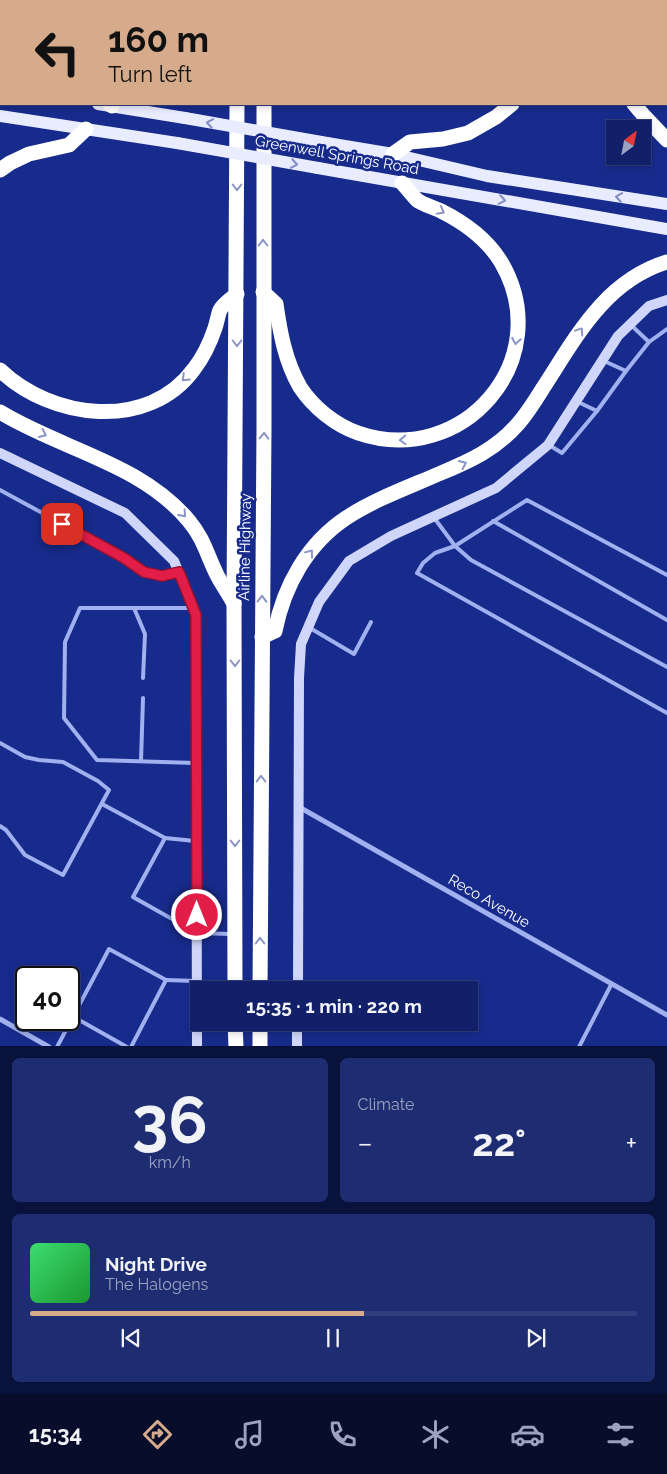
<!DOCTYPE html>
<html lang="en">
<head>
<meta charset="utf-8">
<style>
	body { margin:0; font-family:Raleway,sans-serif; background:#1e2d71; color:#f1f3f6; height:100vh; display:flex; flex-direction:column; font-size:19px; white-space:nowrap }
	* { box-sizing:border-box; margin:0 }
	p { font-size:16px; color:#9ca3c0 }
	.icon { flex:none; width:28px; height:28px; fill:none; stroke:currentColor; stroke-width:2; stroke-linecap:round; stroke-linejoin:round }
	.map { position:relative; height:1046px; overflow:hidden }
	.sheet { display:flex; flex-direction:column; gap:12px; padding:12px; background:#09123a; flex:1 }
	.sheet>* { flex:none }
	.hud { position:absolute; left:0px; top:0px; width:668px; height:105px; box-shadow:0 2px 8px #0003,0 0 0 1px #303e7d; background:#d6ab8b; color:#111; overflow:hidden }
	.needle { width:32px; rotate:32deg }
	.fabs { position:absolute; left:606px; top:120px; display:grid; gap:10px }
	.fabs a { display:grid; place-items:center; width:45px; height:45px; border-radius:0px; background:#112069; box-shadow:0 2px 8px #0003,0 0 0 1px #303e7d; font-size:25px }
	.speed { position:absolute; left:15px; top:966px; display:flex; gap:10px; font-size:25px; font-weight:700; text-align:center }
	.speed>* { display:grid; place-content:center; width:65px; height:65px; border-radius:50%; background:#112069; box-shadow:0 2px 8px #0003,0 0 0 1px #303e7d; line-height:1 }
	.speed .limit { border:2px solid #111; border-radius:8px; background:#fff; color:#111 }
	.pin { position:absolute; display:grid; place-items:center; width:42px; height:42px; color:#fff; margin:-21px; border-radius:10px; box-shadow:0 2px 8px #0006 }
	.me { position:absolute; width:55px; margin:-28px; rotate:0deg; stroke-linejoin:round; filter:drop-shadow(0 0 4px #0008) }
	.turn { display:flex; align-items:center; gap:18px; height:105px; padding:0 25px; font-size:22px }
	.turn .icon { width:65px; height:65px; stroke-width:2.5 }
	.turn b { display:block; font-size:35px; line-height:42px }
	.big { font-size:38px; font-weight:700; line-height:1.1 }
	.sheet .widget { flex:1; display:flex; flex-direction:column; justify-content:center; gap:8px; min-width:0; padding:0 18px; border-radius:8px; background:#1e2d71 }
	.sheet .dial { align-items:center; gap:0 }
	.dial b { font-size:65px; line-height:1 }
	.song { display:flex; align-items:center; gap:15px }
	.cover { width:60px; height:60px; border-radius:8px; background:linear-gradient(135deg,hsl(140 70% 55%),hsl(130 70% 35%)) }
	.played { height:5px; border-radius:2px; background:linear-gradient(90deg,#d6ab8b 55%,#303e7d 55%) }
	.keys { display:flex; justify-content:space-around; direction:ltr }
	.heat { display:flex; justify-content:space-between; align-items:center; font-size:28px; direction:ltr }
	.sheet .tiles { flex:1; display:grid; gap:12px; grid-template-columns:1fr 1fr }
	.widget:last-child { grid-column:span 2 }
	.trip { position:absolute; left:190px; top:981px; width:288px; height:50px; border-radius:0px; background:#112069; box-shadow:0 2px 8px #0003,0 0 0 1px #303e7d; font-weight:700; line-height:50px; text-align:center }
	.dock { display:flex; height:80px; justify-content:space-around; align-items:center; background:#070d2a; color:#9ca3c0 }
	.dock .icon { width:35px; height:35px }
	.dock .current { color:#d6ab8b }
	.dock b { font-size:22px; color:#f1f3f6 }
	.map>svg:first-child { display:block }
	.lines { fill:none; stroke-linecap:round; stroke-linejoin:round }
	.lane { stroke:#a1b0ef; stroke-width:4 }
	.street { stroke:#a1b0ef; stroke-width:5 }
	.secondary { stroke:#cfd6fa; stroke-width:10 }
	.primary { stroke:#e9ecff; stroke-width:12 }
	.highway { stroke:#fff; stroke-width:15 }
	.primary-bridge { stroke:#e9ecff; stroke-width:12 }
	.oneway { stroke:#808cc6 }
	.oneway2 { stroke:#8b95c6 }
	.route-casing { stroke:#92132f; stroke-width:12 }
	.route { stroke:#e11d48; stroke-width:9 }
	.labels { text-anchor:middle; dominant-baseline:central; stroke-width:5; stroke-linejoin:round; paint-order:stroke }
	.street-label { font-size:15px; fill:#fff; stroke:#172b8c }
</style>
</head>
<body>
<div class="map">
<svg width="667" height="1047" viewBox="0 0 667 1047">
	<rect width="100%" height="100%" fill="#172b8c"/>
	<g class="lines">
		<g class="lane">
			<polyline points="632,326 649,342 667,329"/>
			<polyline points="604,361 626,371 649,342"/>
			<polyline points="578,402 597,411 626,371"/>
			<polyline points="549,445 562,453 597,411"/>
			<polyline points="0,490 125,558 144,572 162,575 178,572"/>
			<polyline points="435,519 455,546 471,560 667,667"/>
			<polyline points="493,521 667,620"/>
			<polyline points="667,575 527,500 455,546 435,553 423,563 417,573 667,713"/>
			<polyline points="134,608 145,634 143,678"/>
			<polyline points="191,608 80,608 65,642 64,718 97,760 195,763"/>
			<polyline points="310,628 354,654 371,622"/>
			<polyline points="0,743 25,757 39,760 63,762 98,781 109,790 63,875 25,855 6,830 0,826"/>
			<polyline points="141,761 143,698"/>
			<polyline points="102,804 165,838 133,897 197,933 231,934"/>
			<polyline points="165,838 195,841"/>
			<polyline points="166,980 196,981"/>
			<polyline points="72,1016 127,1047"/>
			<polyline points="57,1047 109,949 166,980 131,1047"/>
			<polyline points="579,1047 611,985"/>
		</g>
		<g class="street">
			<polyline points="620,0 620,1"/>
			<polyline points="666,87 667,88"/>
			<polyline points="299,807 667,1015"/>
			<polyline points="0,1019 49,1047"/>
		</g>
		<g class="secondary">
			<polyline points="0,453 125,513 174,561 196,615 197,1047"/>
			<polyline points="298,990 299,678 301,644 319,602 349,561 391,536 496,488 548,445 618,336 649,306 667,300"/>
			<polyline points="297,1047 297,1022"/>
		</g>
		<g class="primary">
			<polyline points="0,89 1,89"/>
			<polyline points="98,104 185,118"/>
			<polyline points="0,116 177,143"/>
			<polyline points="327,143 393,154 487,176 667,204"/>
			<polyline points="318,168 667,229"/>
		</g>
		<g class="highway">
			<polyline points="543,0 543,1"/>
			<polyline points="584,0 584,1"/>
			<polyline points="238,1 238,0"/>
			<polyline points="264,1 264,0"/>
			<polyline points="0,23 1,25"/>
			<polyline points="110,104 112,106"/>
			<polyline points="634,104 645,117 667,140"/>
			<polyline points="393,154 410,142 443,139 468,133 496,117 512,104"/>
			<polyline points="0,170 10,163 29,154 69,145 86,129"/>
			<path d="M263,292L276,304C280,332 285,361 300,387C313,407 335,425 358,433C463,469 558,359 501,262C487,239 465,223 441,211C434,207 423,205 417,200C412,195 407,188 402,183"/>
			<path d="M0,370C51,419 148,432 194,369C204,356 210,343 215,328C217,322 218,315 220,310C223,304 232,298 237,294"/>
			<path d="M0,412C62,450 141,463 189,521C204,539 207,555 217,575C222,585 229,594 234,604"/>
			<path d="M262,637L275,631C284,586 307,544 346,518C375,499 409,487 441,473C470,461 496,449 517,425C527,414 535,401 543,388C576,337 605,281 667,262"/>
			<polyline points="235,990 234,604 237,104"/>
			<polyline points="260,990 264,428 264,104"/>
			<polyline points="235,1022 236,1047"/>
			<polyline points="260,1022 260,1047"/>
		</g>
		<g class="primary-bridge">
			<polyline points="185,118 327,143"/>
			<polyline points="177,143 318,168"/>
		</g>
	</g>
	<defs><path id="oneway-chevron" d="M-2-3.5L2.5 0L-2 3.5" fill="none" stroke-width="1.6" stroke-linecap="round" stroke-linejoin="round" transform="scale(1.25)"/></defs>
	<g class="oneway">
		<use href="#oneway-chevron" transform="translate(210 123) rotate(-170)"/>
		<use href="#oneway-chevron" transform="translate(294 164) rotate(10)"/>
		<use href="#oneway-chevron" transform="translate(619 197) rotate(-171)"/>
		<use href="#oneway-chevron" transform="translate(502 200) rotate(10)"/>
	</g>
	<g class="oneway2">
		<use href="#oneway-chevron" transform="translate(237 187) rotate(90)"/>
		<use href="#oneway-chevron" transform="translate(441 211) rotate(28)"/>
		<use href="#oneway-chevron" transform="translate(263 243) rotate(-90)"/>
		<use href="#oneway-chevron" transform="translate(580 331) rotate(-56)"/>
		<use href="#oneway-chevron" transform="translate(516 341) rotate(100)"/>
		<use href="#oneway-chevron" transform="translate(237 343) rotate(90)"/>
		<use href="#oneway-chevron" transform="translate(185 378) rotate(136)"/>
		<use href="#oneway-chevron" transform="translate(43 434) rotate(25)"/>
		<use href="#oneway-chevron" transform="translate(264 436) rotate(-89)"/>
		<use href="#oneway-chevron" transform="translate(403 440) rotate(178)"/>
		<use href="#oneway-chevron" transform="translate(463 464) rotate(-25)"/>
		<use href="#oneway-chevron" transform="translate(183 514) rotate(48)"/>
		<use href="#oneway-chevron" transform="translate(310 553) rotate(-53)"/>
		<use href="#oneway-chevron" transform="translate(262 599) rotate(-89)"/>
		<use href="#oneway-chevron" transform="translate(235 663) rotate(90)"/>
		<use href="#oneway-chevron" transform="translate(261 779) rotate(-90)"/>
		<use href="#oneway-chevron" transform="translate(235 843) rotate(90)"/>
		<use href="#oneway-chevron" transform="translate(260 941) rotate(-90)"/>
	</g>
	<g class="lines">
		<g class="route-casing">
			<polyline id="route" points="62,524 124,558 144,572 162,576 179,572 196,615 197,915"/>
		</g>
		<use href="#route" class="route"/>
	</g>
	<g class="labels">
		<g class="street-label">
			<text transform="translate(337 155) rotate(10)">Greenwell Springs Road</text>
			<text transform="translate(245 547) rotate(-89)">Airline Highway</text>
			<text transform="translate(489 901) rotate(30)">Reco Avenue</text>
		</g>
	</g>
</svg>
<div class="fabs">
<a><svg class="needle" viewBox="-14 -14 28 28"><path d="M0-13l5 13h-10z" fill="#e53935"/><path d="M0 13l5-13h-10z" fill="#9ca3c0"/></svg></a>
</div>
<div class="speed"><div class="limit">40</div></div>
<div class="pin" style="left:62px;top:524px;background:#d93025"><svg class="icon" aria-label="arrive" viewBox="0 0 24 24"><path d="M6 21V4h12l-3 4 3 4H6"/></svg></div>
<svg class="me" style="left:197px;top:915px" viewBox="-20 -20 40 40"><circle r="17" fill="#e11d48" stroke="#fff" stroke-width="3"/><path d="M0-11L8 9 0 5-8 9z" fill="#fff"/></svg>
<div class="trip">15:35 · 1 min · 220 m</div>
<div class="hud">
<div class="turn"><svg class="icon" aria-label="left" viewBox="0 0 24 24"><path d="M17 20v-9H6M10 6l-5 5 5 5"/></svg><div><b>160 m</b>Turn left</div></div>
</div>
</div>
<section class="sheet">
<div class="tiles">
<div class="widget dial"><b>36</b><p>km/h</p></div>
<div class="widget"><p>Climate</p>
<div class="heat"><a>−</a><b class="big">22°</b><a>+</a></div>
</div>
<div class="widget">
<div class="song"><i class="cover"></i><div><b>Night Drive</b><p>The Halogens</p></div></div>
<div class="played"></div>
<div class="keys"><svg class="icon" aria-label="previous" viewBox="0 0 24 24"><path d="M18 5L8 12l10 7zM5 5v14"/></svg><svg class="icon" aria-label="pause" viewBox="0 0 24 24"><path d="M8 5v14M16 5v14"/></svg><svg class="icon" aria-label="next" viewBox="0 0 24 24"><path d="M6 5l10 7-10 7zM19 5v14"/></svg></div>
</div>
</div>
</section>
<nav class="dock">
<b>15:34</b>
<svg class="icon current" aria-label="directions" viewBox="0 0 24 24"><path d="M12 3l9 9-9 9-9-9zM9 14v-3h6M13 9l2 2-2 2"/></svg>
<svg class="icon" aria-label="music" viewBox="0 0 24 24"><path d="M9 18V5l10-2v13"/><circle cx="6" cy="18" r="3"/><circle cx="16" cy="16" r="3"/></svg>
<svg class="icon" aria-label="phone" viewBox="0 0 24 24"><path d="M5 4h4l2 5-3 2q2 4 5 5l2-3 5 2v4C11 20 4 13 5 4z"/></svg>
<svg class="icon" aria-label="climate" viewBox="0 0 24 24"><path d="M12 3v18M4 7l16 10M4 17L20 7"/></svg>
<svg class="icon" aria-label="car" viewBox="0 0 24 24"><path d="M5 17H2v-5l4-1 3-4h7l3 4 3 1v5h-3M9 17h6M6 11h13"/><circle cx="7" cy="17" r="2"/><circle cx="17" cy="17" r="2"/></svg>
<svg class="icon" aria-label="filters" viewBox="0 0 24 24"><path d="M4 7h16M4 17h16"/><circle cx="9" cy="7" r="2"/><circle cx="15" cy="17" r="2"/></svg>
</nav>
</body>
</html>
